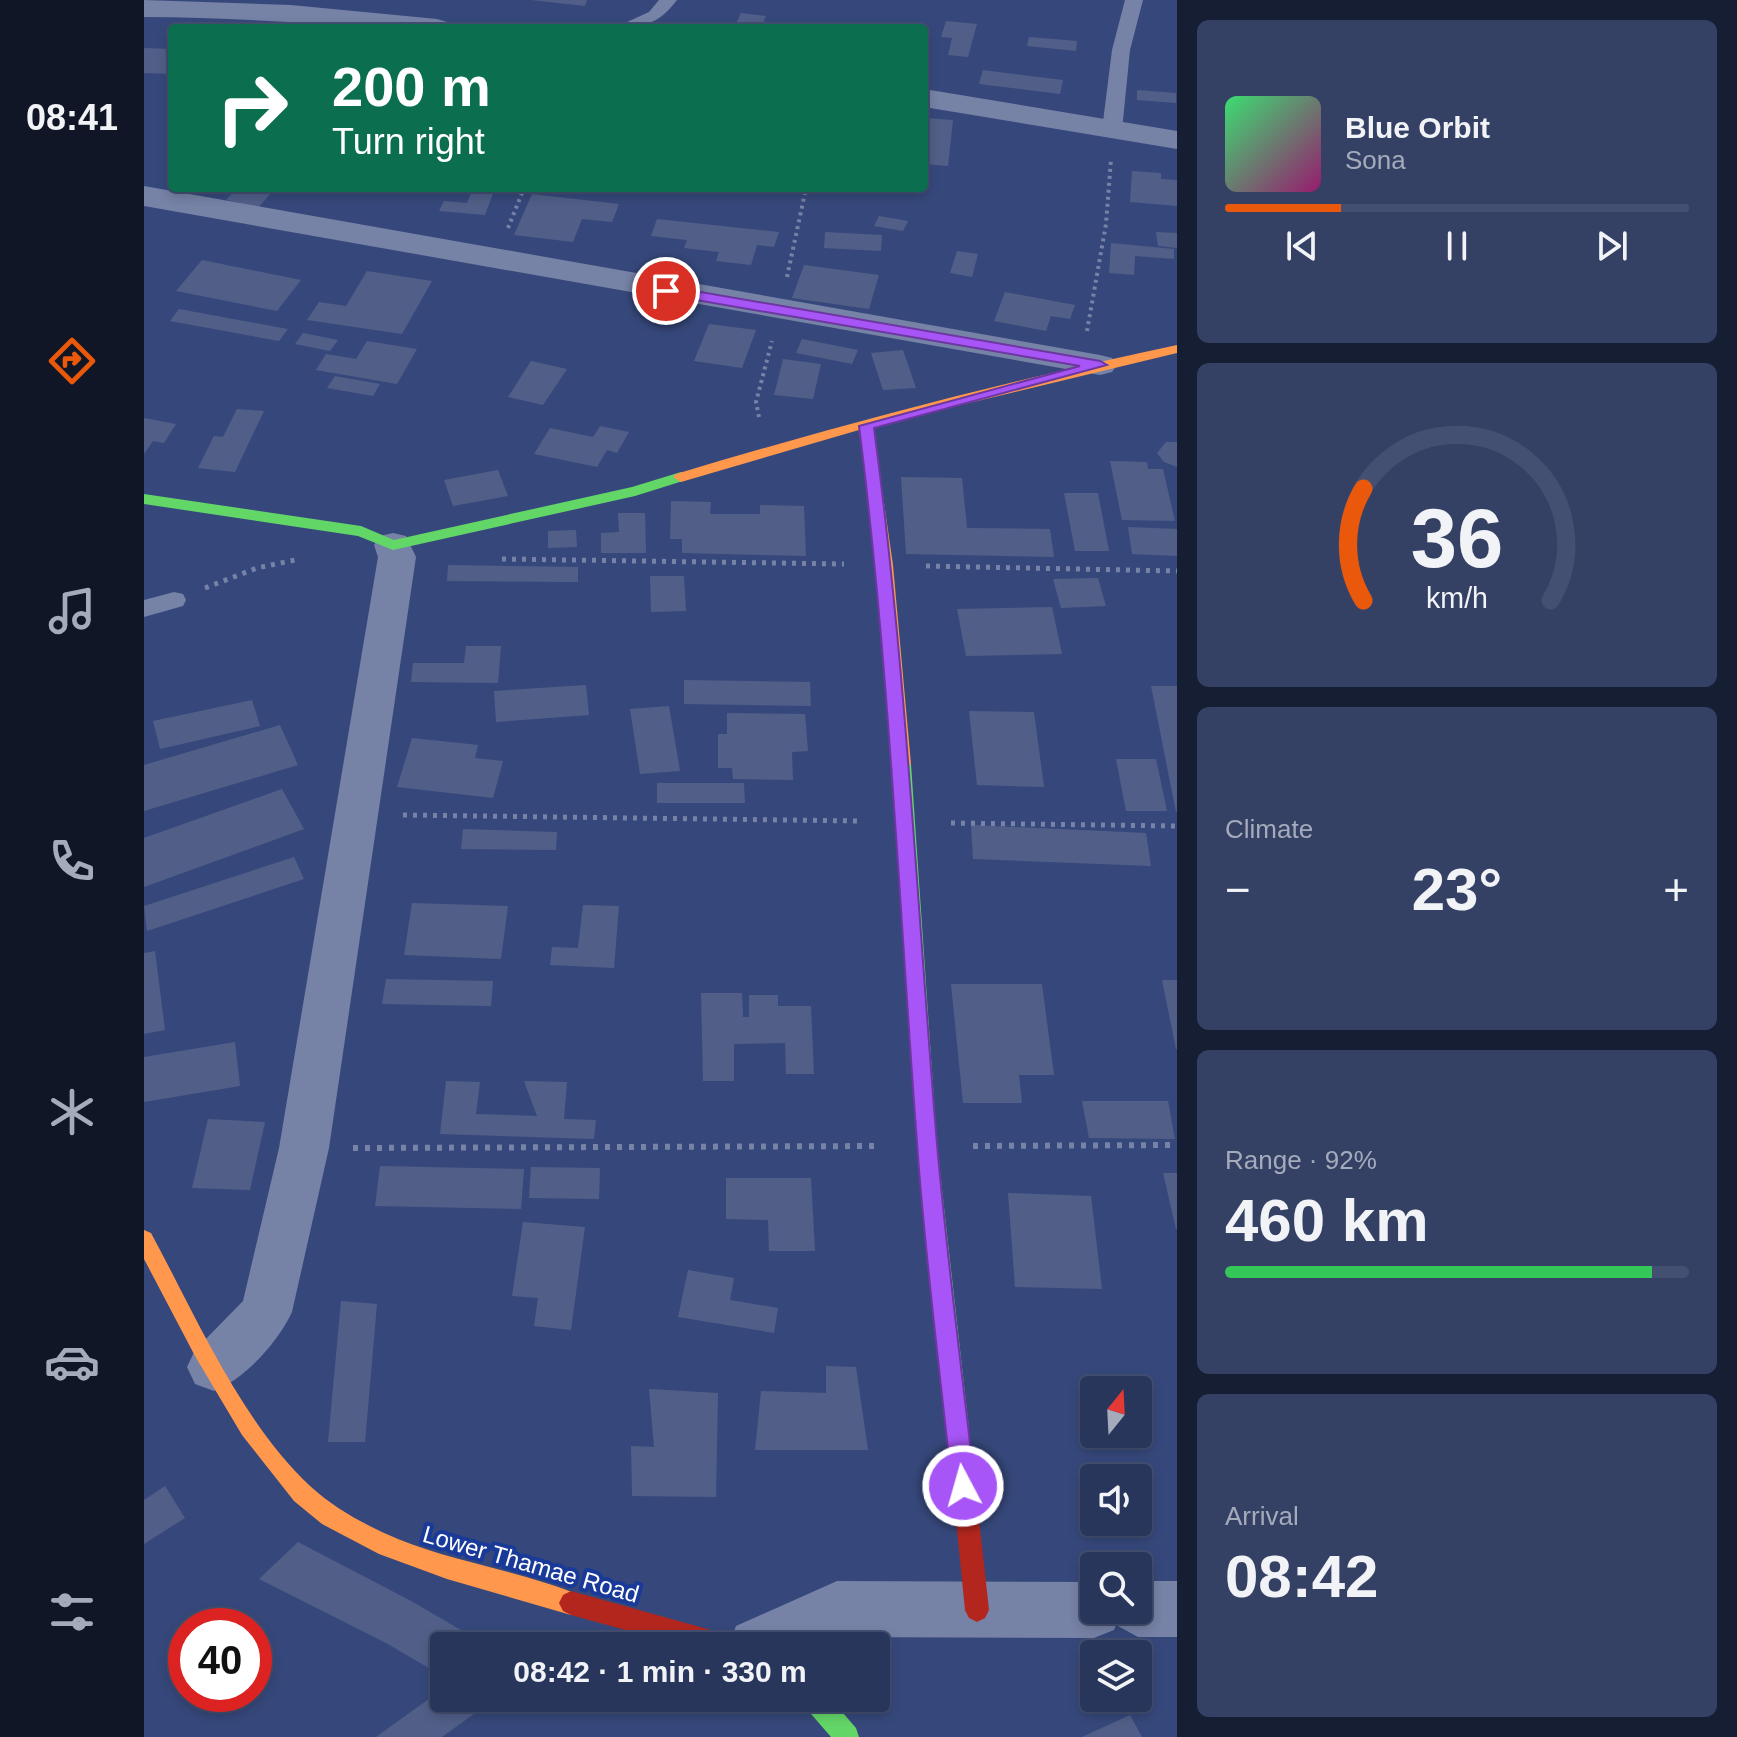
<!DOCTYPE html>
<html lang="en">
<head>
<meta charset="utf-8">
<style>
	body { margin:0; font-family:Arial,sans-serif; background:#344165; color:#f1f3f6; height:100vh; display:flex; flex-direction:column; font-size:30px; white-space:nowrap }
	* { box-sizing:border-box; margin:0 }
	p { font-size:26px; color:#a5abbb }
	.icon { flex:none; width:44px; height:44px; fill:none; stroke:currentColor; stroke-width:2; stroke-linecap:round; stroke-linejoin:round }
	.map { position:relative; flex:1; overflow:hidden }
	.drawer { display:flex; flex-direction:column; gap:20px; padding:20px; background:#161e33; width:560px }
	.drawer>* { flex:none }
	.banner { position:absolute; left:24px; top:24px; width:760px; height:168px; border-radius:8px; box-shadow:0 4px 12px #0003,0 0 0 2px #445072; background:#0b6e4f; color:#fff; overflow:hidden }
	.needle { width:52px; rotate:18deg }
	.tools { position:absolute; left:936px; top:1376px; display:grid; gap:16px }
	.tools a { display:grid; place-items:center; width:72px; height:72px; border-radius:8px; background:#28365c; box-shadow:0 4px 12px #0003,0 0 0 2px #445072; font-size:40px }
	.speed { position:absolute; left:24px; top:1608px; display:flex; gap:16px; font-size:40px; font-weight:700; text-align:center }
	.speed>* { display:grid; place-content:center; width:104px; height:104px; border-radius:50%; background:#28365c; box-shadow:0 4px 12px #0003,0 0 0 2px #445072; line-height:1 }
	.speed .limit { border:12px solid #d22; background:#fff; color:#111 }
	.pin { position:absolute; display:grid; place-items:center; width:68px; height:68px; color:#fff; margin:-34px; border:4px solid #fff; border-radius:50%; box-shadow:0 2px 8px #0007 }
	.me { position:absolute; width:88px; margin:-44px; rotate:354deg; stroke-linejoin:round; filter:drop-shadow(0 0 6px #0008) }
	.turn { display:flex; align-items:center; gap:28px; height:168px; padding:0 32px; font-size:36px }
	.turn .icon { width:104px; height:104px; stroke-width:2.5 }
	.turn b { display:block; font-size:56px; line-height:68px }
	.big { font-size:60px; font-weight:800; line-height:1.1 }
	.drawer .card { flex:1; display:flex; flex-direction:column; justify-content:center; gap:12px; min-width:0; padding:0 28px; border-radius:12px; background:#344165 }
	.drawer .dial { align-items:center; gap:0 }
	.dial svg { height:208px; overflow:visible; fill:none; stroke:#445072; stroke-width:7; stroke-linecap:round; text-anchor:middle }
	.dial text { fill:#f1f3f6; stroke:none }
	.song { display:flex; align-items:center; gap:24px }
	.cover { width:96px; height:96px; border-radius:12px; background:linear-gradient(135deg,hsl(140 70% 55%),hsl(320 70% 35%)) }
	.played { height:8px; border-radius:4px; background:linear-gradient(90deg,#ea580c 25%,#445072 25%) }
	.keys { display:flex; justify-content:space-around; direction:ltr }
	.heat { display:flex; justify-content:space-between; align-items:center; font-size:44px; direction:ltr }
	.charge { height:12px; border-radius:6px; background:linear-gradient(90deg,#34c759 92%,#445072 0) }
	.trip { position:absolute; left:286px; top:1632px; width:460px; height:80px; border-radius:8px; background:#28365c; box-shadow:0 4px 12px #0003,0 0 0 2px #445072; font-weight:800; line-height:80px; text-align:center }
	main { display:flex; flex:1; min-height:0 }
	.tab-bar { display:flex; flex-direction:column; width:144px; justify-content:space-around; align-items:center; background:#101625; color:#a5abbb }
	.tab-bar .icon { width:56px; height:56px }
	.tab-bar .on { color:#ea580c }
	.tab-bar b { font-size:36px; color:#f1f3f6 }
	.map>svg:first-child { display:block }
	.building { fill:#515f88 }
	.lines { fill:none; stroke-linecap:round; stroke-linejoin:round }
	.path-far2 { stroke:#7682a6; stroke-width:4; stroke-dasharray:3 4; stroke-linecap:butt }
	.path-far1 { stroke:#7682a6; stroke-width:5; stroke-dasharray:4 6; stroke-linecap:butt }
	.path { stroke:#7682a6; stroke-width:6; stroke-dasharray:5 7; stroke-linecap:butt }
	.lane { fill:#7682a6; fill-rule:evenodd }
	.street { fill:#7682a6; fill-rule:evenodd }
	.fast { fill:#63d668; fill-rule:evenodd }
	.slow { fill:#ff974d; fill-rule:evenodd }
	.jam { fill:#b3261e; fill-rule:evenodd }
	.route { fill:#a855f7; stroke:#6d37a1; stroke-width:2 }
	.labels { text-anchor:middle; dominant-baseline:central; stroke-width:8; stroke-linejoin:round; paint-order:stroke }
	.near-street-label { font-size:24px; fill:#fff; stroke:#193a98 }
</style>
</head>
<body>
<main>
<nav class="tab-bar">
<b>08:41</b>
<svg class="icon on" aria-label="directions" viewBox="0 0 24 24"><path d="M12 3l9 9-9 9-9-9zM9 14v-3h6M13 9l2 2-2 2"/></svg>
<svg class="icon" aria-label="music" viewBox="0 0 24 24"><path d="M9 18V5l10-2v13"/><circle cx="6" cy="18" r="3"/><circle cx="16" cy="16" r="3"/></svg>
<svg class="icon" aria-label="phone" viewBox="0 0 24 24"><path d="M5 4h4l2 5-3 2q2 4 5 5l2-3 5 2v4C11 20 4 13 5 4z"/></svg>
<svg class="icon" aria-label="climate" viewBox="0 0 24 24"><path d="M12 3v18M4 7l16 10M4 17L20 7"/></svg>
<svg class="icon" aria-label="car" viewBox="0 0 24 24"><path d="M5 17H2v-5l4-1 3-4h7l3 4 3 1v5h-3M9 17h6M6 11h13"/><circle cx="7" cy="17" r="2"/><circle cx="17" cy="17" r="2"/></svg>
<svg class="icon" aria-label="filters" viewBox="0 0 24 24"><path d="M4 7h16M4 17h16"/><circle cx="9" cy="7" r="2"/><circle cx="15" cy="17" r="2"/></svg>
</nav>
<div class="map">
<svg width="1033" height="1737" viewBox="0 0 1033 1737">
	<rect width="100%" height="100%" fill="#36487b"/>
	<g class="building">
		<polygon points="387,0 443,0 441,6"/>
		<polygon points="597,13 622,16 617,28 590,28"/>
		<polygon points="802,21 833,24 824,57 804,55 808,38 797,37"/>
		<polygon points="885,37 933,41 932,51 883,46"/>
		<polygon points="0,48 28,49 28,74 0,73"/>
		<polygon points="839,70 919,80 916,94 835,84"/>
		<polygon points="993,90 1032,93 1032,103 993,100"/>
		<polygon points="780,118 809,120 804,166 780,164"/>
		<polygon points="988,171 1017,173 1017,179 1033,180 1033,206 986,202"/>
		<polygon points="93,188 131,188 115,207 82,200"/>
		<polygon points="320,188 351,188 341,215 295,211 300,201 323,203 328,191"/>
		<polygon points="388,194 475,204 468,222 438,219 429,242 370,235"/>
		<polygon points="735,216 764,221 759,231 730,226"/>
		<polygon points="513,219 635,232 630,247 613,245 607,265 572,261 575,252 540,248 543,240 507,236"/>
		<polygon points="681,232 738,235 737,251 680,248"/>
		<polygon points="1012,232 1033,233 1033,248 1014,246"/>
		<polygon points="967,243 1030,249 1030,259 991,256 990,275 965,273"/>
		<polygon points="813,251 834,254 828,277 806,273"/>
		<polygon points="58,260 157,280 133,311 32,291"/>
		<polygon points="660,265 735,275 725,309 648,298"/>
		<polygon points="223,271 288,281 258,334 163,320 175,302 202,306"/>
		<polygon points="861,292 931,305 926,319 907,316 902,331 850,321"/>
		<polygon points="35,309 144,329 135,341 26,321"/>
		<polygon points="565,324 612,330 598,368 550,361"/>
		<polygon points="159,333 194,340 186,351 151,344"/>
		<polygon points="658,339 714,350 708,364 652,353"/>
		<polygon points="223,341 273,349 253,384 172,370 182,354 212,359"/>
		<polygon points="759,350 772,388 739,390 727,353"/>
		<polygon points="639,359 677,364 669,399 630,395"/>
		<polygon points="387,361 423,369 399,405 364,397"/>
		<polygon points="191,376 236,384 229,396 183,388"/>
		<polygon points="93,409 120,411 91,472 54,468 70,436 79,437"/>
		<polygon points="0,418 32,424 20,443 9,441 0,454"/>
		<polygon points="456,426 485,432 473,453 463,450 453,467 390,454 406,428 449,437"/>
		<polygon points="1022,442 1033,442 1033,467 1020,462 1013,453"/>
		<polygon points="966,461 1003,462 1004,469 1019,469 1031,521 978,520"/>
		<polygon points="354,470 364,496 309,506 300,480"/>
		<polygon points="757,477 818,478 823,528 906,529 910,557 762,554"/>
		<polygon points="920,493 954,493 965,551 931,551"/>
		<polygon points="527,501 567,502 566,514 616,514 616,505 660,506 662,556 538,553 538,539 526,539"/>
		<polygon points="474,513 501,513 502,553 457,553 457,533 475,532"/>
		<polygon points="984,527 1033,529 1033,556 988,554"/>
		<polygon points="432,530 433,547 404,548 404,531"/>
		<polygon points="304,565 434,567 434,582 303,581"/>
		<polygon points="506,576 540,576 542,611 507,612"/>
		<polygon points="954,578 962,606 917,608 909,579"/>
		<polygon points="908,607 918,654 822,656 813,609"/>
		<polygon points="322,646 357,646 354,683 267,682 269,663 320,663"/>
		<polygon points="540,680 666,682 667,706 540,704"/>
		<polygon points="442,685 445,715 352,722 350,691"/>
		<polygon points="1007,686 1033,686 1033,812 1032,812"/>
		<polygon points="108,700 116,726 16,749 9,721"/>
		<polygon points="525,706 536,771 496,774 486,709"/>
		<polygon points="825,711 890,712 900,787 833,785"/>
		<polygon points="583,713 661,714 664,751 648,752 649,780 589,779 588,768 574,768 574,734 583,734"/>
		<polygon points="136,725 154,765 0,811 0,765"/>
		<polygon points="268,738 334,745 331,758 359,761 349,798 253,787"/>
		<polygon points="972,759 1012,759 1023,811 982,811"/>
		<polygon points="513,783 600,783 601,803 513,803"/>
		<polygon points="138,789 160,829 0,887 0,838"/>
		<polygon points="827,825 1002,833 1007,866 829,859"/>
		<polygon points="319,829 413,832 412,850 317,849"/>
		<polygon points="150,857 160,879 3,931 0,906"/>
		<polygon points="268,903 364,906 357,959 260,955"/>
		<polygon points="439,905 475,906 470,968 406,965 408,947 434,948"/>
		<polygon points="11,951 21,1030 0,1034 0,953"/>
		<polygon points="242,979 349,981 347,1006 238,1004"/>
		<polygon points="1018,980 1033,980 1033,1049 1032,1049"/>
		<polygon points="807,984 898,984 910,1075 875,1075 878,1103 819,1103"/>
		<polygon points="557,993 598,993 599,1017 605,1017 605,995 634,995 634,1006 667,1006 670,1074 642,1074 641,1043 590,1044 590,1081 559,1081"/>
		<polygon points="91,1042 96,1086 0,1102 0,1057"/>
		<polygon points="302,1081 336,1082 332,1114 393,1116 380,1081 423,1082 420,1119 452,1120 450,1139 296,1134"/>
		<polygon points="938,1101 1024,1101 1031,1139 945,1138"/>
		<polygon points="64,1119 121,1122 106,1190 48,1188"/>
		<polygon points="236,1166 380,1169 377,1209 231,1206"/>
		<polygon points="387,1167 456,1168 455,1199 385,1198"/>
		<polygon points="1019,1173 1033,1173 1033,1229 1032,1229"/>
		<polygon points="582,1178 667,1178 671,1251 625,1251 624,1220 582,1219"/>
		<polygon points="864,1193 947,1196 958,1289 871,1287"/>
		<polygon points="379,1222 441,1227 427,1330 390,1326 394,1298 368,1296"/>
		<polygon points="544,1270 590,1278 586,1300 634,1308 630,1333 534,1317"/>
		<polygon points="197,1301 233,1304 221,1442 184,1442"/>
		<polygon points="682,1366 712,1367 724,1450 611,1450 617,1391 682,1393"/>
		<polygon points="505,1389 574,1393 572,1497 488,1496 487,1446 510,1447"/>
		<polygon points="21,1486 41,1518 0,1544 0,1500"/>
		<polygon points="154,1542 269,1602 344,1646 300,1646 300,1677 242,1643 115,1579"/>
		<polygon points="300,1688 300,1698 352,1698 298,1737 232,1737"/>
		<polygon points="986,1715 998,1737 938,1737"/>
	</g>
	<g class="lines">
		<g class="path-far2">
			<polyline points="364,228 380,188"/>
			<polyline points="643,277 662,188"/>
			<polyline points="943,331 962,224 967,159"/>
			<polyline points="615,417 612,402 628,341"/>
		</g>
		<g class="path-far1">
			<polyline points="358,559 700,564"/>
			<polyline points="782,566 1033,571"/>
			<polyline points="61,588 113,568 151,560"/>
			<polyline points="259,815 717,821"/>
			<polyline points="807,823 1033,826"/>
		</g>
		<g class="path">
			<polyline points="829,1146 1033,1145"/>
			<polyline points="209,1148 735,1146"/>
		</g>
		<g class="lane">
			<path d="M515,0H533C515,24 499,28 470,28L505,12Z"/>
			<polygon points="981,0 999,0 986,50 978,130 968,136 958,130 968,50"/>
			<polygon points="30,592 39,594 42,600 39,606 0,617 0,600"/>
		</g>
		<g class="street">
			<path d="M0,0L147,5L293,19L303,22L307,28C205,28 103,17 0,17Z"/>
			<polygon points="780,89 1033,131 1033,149 780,107"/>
			<polygon points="0,186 956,355 968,358 973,365 968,372 956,375 0,206"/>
			<path d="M249,533L262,536L272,557L185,1148L148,1312C134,1342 101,1379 70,1391L51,1384L43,1367L51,1350L99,1301L135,1148L234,557L230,545L236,536Z"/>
			<polygon points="693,1581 950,1582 950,1610 994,1610 994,1581 1033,1581 1033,1637 994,1637 972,1625 970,1630 950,1638 696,1637 677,1646 584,1646 592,1626"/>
		</g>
		<g class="fast">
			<polygon points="537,472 542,474 542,480 491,496 249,550 214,536 0,504 0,494 217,526 250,540 488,487"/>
			<polygon points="758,758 767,764 793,1145 825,1429 822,1436 814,1439 806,1436 803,1429 773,1145 749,764"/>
			<polygon points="658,1698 686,1698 712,1728 715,1737 687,1737 661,1707"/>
		</g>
		<g class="slow">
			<path d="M1033,345V353L729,426L749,565L767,764L758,770L749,764L733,565L715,430L537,482L529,477L532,474C697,424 864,381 1033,345Z"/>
			<path d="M0,1230L7,1233C52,1316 96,1420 166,1486C191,1509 223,1526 254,1539C313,1563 378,1571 435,1595L439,1603L435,1611L427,1615L303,1579L235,1554L178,1524L150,1501L98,1435L51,1356L0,1259Z"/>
		</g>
		<g class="jam">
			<polygon points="814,1419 822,1422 825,1429 845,1610 841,1618 833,1622 825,1618 821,1610 803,1429 806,1422"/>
			<polygon points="427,1591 581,1634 589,1638 593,1646 539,1646 427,1615 419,1611 415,1603 419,1595"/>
		</g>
	</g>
	<path class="route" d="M522,286L956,361L963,365L730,428C762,666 773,905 793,1144C803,1258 818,1372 831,1486L827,1494L819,1497L811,1494L808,1486C796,1372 781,1258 773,1143C755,903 745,664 715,426L936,366L517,294V288Z"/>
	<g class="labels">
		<g class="near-street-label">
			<text transform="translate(387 1564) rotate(16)">Lower Thamae Road</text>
		</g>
	</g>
</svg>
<div class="tools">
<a><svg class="needle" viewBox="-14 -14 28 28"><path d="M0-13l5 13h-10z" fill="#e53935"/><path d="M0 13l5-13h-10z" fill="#a5abbb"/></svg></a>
<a><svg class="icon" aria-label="sound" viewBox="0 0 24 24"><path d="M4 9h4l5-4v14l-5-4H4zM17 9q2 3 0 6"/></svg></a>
<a><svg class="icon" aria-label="search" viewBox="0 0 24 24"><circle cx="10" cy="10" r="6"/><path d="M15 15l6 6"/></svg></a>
<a><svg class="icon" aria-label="layers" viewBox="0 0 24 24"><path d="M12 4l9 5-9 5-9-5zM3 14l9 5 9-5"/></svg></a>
</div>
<div class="speed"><div class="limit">40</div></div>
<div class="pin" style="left:522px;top:291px;background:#d93025"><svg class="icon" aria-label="arrive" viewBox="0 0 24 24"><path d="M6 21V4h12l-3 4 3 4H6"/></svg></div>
<svg class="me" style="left:819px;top:1486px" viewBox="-20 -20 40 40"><circle r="17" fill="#a855f7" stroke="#fff" stroke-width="3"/><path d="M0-11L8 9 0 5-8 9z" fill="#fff"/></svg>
<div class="trip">08:42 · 1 min · 330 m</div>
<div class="banner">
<div class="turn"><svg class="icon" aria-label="right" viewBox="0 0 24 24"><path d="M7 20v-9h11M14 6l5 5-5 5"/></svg><div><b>200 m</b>Turn right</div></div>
</div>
</div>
<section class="drawer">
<div class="card">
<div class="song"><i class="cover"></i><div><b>Blue Orbit</b><p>Sona</p></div></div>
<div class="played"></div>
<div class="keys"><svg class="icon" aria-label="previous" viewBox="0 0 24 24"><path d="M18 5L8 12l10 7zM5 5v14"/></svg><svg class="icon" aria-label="pause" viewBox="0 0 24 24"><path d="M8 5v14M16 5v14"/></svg><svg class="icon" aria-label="next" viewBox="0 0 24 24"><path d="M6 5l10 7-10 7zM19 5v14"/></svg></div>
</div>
<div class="card dial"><svg viewBox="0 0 100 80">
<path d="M14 69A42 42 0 1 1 86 69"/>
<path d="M14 69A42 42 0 0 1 14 26" stroke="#ea580c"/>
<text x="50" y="56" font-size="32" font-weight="700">36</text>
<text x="50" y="72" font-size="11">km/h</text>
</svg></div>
<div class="card"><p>Climate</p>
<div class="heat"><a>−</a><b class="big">23°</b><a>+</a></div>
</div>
<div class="card"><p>Range · 92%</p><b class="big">460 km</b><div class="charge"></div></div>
<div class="card"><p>Arrival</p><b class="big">08:42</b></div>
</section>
</main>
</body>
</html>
